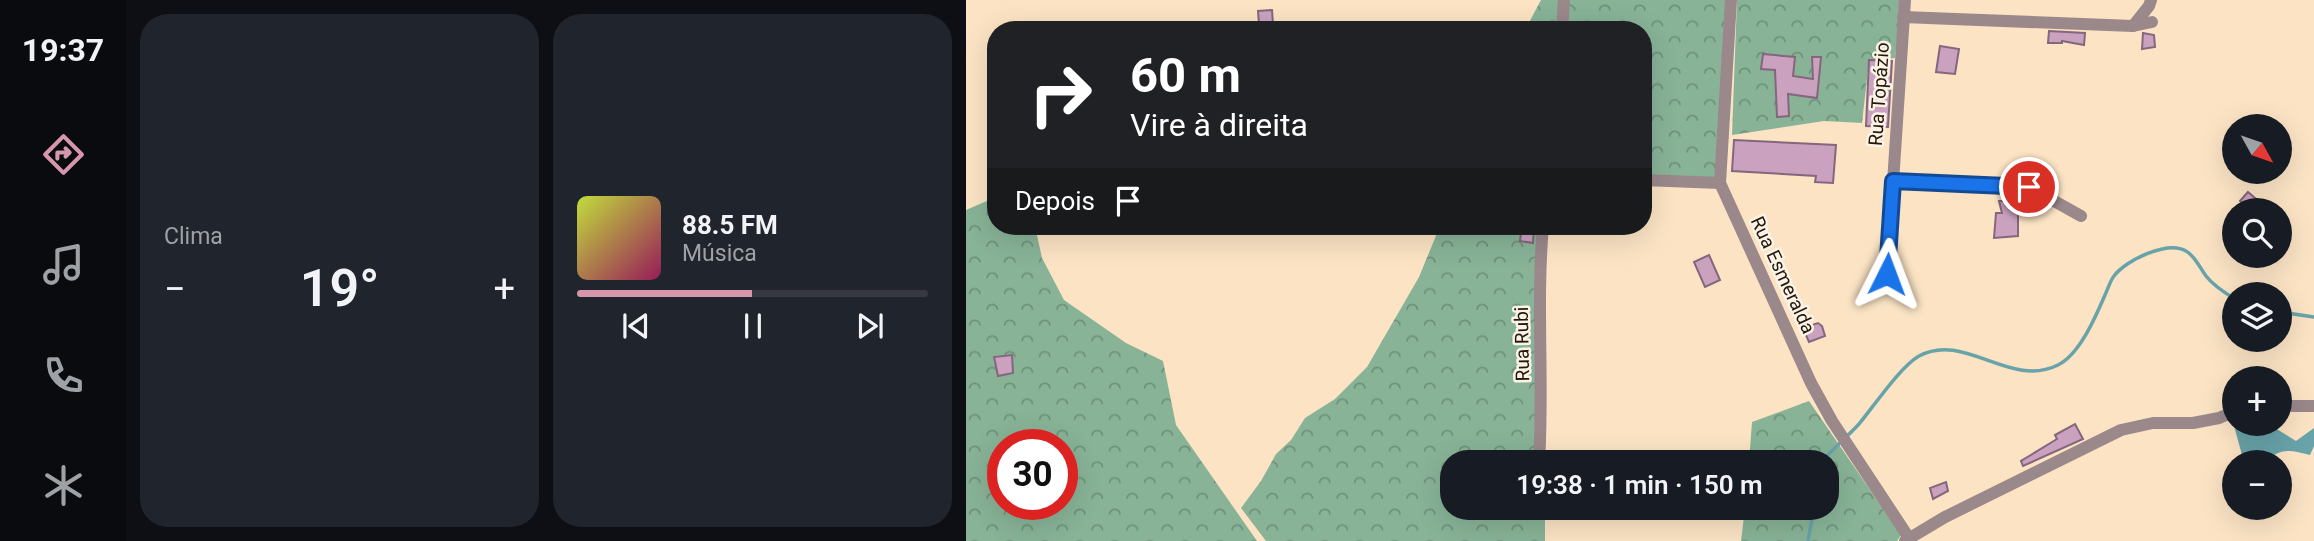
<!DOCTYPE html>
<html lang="pt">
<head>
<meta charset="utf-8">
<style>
	body { margin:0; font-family:Roboto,sans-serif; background:#20242c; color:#f1f3f6; height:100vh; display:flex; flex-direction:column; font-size:26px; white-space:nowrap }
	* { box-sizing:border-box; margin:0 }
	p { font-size:23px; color:#9ea1a6 }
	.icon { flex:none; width:38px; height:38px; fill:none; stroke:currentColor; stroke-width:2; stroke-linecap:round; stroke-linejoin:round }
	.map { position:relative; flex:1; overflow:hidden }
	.sheet { display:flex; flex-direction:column; gap:14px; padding:14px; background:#0d0f14; width:840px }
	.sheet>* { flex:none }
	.top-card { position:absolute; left:21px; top:21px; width:665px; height:214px; border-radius:28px; box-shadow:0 7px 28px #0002; background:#202124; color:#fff; overflow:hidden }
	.needle { width:46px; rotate:130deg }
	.buttons { position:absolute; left:1256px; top:114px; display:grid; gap:14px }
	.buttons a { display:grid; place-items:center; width:70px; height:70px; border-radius:50%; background:#171b24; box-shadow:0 7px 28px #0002; font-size:35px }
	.speed { position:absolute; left:21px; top:429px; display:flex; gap:14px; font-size:35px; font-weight:700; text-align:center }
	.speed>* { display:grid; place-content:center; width:91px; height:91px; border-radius:50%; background:#171b24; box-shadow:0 7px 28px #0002; line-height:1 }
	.speed .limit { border:10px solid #d22; background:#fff; color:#111 }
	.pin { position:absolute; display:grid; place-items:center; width:60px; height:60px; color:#fff; margin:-30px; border:4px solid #fff; border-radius:50%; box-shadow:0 2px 7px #0007 }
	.me { position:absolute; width:77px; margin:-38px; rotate:3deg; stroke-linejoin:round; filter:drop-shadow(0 0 5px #0008) }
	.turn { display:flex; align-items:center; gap:24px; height:147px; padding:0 28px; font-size:32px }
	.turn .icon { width:91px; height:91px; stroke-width:2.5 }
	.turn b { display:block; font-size:49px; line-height:60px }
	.then { display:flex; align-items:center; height:66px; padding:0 28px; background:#0003; gap:14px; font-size:26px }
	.big { font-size:52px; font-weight:600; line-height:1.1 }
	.sheet .tile { flex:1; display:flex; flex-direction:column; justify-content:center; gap:10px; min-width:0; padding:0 24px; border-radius:28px; background:#20242c }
	.song { display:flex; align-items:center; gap:21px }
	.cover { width:84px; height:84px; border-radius:10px; background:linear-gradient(135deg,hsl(70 70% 55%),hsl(330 70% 35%)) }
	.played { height:7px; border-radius:4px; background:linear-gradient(90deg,#d696ac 50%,#363941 50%) }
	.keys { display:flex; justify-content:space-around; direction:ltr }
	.heat { display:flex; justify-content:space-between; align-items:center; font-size:38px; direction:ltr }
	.sheet .tiles { flex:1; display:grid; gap:14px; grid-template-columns:repeat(2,1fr) }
	.trip { position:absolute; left:474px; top:450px; width:399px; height:70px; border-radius:28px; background:#171b24; box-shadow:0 7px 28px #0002; font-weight:600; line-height:70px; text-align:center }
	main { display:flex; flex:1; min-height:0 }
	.tabs { display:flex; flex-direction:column; width:126px; justify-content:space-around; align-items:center; background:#090b0e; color:#9ea1a6 }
	.tabs .icon { width:49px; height:49px }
	.tabs .active { color:#d696ac }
	.tabs b { font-size:32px; color:#f1f3f6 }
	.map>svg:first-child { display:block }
	.forest { fill:url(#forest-crowns); fill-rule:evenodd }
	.water { fill:#68a3a9 }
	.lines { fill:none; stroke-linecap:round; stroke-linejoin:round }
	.stream { stroke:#68a3a9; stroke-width:3.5 }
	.building { fill:#caa2bf; stroke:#84677c; stroke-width:2 }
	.street { stroke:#9a888b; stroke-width:12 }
	.route-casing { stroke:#114b97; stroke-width:18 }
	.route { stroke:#1a73e8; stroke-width:12 }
	.labels { text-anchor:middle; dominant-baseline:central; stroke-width:5; stroke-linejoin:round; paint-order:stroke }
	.street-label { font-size:19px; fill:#21190e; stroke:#fcf3e6 }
</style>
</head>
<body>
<main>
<nav class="tabs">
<b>19:37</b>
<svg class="icon active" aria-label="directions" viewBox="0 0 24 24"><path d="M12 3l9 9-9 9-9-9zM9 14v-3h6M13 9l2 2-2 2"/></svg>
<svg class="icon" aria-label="music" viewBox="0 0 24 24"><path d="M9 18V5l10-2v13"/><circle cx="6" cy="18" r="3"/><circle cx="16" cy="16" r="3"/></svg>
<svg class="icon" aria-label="phone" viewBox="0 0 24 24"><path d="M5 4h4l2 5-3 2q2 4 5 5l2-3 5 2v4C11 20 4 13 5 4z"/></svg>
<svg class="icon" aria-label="climate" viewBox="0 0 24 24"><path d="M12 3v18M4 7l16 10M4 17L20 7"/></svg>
</nav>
<section class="sheet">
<div class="tiles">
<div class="tile"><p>Clima</p>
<div class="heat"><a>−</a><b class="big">19°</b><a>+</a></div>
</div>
<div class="tile">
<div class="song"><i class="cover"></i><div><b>88.5 FM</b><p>Música</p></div></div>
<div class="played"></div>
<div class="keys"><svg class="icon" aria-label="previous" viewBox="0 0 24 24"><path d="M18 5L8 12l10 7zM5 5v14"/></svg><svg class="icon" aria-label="pause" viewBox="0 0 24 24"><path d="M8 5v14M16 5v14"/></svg><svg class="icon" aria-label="next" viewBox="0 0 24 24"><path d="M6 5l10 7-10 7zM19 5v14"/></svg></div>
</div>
</div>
</section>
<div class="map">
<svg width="1348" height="541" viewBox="0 0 1348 541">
	<defs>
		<pattern id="forest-crowns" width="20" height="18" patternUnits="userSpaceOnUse" patternTransform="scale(1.75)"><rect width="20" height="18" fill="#88b397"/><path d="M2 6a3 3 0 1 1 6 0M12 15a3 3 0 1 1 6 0" fill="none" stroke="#6f917a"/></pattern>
	</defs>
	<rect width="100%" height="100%" fill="#fbe3c4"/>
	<g class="forest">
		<polygon points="575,0 764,0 750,179 677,178 677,30 559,30"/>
		<polygon points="771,0 935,0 929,58 903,61 896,123 858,121 766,135"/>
		<path d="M30,197V226H69L76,258L98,300L160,343L197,361L210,425L291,541H0V210ZM37,444H96V504H37Z"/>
		<polygon points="474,226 579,226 578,462 486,462 486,508 579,508 579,541 300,541 275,508 295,481 310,454 325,440 339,418 369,399 401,367 453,277"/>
		<polygon points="843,401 935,535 931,541 775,541 779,508 861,508 861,462 783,462 786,422"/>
	</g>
	<path class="water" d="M1285,424H1305L1309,428L1330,441L1348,428V446L1344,455C1325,450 1314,447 1300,462H1278L1268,426Z"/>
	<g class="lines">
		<g class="stream">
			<polyline points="1314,312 1348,317"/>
			<path d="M858,462L859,458C870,446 882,436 893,424C908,406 934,367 953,356C998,331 1044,389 1092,365C1114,354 1130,316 1139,295C1142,289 1144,281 1148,276C1160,260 1202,240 1220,251C1229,256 1234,268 1240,276C1247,285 1259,293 1269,299"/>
			<polyline points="842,541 848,508"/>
		</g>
	</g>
	<g class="building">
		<polygon points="306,10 307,24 293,25 292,11"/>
		<polygon points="1083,31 1119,33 1118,45 1096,41 1096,43 1082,43"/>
		<polygon points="1177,33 1188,35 1189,47 1176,49"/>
		<polygon points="974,46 993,49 989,74 970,72"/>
		<polygon points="797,54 829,57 827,76 847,79 846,57 855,57 851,98 822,94 823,116 811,117 809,70 795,69"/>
		<polygon points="903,60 926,61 922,127 900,126"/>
		<polygon points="768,140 870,145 867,183 849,182 850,176 766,171"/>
		<polygon points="1282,192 1296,204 1292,210 1285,210 1274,201"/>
		<polygon points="1044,195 1058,196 1058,209 1052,209 1052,236 1028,238 1030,213 1036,213 1033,201 1042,201"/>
		<polygon points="556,226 568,226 567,243 554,241"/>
		<polygon points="743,255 754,280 739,287 728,262"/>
		<polygon points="852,323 856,326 859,336 843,342 837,328"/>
		<polygon points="46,355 47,373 32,376 28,357"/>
		<polygon points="1109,424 1117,439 1057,466 1055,461 1091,439 1089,435"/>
		<polygon points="980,482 982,491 967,499 964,488"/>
	</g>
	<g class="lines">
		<g class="street">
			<polyline points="765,0 754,183 845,383 866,421 943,538"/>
			<polyline points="937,17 1167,26 1186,22"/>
			<polyline points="1167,26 1183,6 1185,0"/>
			<polyline points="596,30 598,0"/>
			<polyline points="677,180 754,183"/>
			<polyline points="927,181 1063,187 1115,216"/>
			<polyline points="921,274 939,0"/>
			<polyline points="1314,406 1348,406"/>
			<path d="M573,462C578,383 570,305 577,226"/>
			<polyline points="939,541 979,517 1155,430 1187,423 1227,423 1253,418 1269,411"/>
		</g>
	</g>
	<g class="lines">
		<g class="route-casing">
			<polyline id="route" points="921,274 927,181 1063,187"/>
		</g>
		<use href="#route" class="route"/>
	</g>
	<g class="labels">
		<g class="street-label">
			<text transform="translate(913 94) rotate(-86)">Rua Topázio</text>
			<text transform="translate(817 275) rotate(65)">Rua Esmeralda</text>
			<text transform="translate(556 344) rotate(-91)">Rua Rubi</text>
		</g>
	</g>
</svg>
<div class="buttons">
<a><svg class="needle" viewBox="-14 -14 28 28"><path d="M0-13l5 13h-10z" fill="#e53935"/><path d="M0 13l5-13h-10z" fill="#9ea1a6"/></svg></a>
<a><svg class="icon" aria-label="search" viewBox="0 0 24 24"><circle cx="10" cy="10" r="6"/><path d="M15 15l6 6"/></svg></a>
<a><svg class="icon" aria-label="layers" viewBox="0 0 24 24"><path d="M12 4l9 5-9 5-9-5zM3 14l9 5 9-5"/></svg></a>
<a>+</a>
<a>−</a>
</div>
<div class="speed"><div class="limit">30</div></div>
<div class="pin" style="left:1063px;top:187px;background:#d93025"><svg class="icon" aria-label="arrive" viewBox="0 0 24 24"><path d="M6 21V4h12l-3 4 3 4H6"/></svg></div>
<svg class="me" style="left:921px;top:274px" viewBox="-20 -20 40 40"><path d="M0-17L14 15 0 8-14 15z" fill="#1a73e8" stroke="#fff" stroke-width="4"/></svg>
<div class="trip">19:38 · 1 min · 150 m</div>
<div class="top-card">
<div class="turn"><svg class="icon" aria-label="right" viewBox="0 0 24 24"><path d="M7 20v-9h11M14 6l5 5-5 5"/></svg><div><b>60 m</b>Vire à direita</div></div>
<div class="then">Depois<svg class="icon" aria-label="arrive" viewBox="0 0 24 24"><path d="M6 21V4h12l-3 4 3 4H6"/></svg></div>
</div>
</div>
</main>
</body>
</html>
